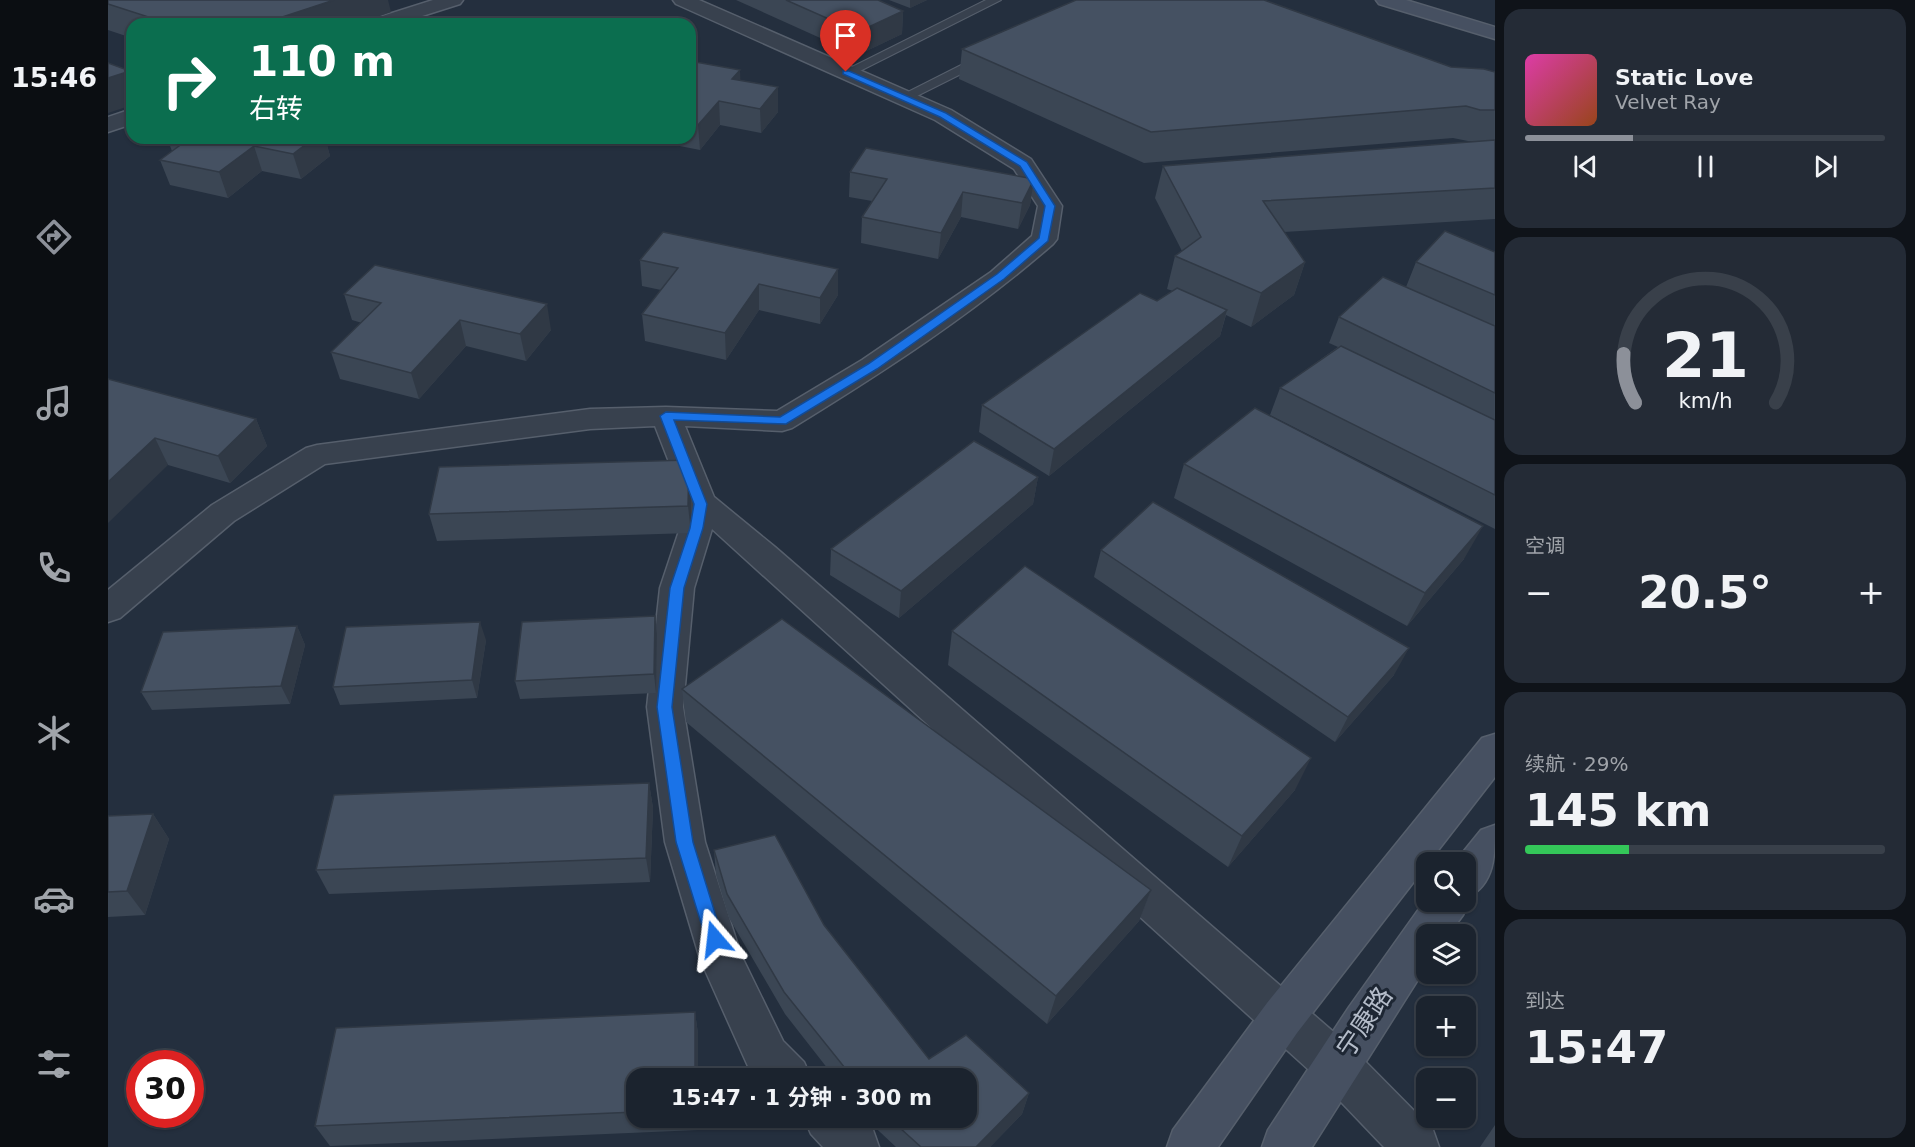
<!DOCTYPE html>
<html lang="zh">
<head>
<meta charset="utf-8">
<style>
	body { margin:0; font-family:"DejaVu Sans","Noto Sans SC",sans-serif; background:#242b36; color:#f1f3f6; height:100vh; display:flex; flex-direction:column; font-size:22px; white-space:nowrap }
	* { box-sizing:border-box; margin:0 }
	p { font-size:20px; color:#a0a4aa }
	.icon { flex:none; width:33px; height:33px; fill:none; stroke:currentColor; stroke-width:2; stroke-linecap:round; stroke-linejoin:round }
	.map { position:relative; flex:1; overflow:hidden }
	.sheet { display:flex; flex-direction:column; gap:9px; padding:9px; background:#0f1319; width:420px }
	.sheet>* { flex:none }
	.banner { position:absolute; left:18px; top:18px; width:570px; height:126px; border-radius:18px; box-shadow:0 2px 4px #0004,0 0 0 2px #39404a; background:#0b6e4f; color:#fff; overflow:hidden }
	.buttons { position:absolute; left:1308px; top:852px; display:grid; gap:12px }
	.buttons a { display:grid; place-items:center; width:60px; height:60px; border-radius:12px; background:#1b232e; box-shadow:0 2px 4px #0004,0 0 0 2px #39404a; font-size:30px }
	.speed { position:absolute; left:18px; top:1050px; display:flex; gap:12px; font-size:30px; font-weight:700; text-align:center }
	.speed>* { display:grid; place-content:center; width:78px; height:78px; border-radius:50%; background:#1b232e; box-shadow:0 2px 4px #0004,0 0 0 2px #39404a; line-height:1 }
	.speed .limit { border:9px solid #d22; background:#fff; color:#111 }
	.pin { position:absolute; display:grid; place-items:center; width:51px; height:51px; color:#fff; margin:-62px -26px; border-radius:50% 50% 50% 0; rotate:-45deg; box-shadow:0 0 6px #0007 }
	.pin .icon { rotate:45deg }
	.me { position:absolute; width:66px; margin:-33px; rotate:343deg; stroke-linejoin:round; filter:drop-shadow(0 0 4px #0008) }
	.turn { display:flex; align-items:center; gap:21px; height:126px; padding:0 24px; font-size:27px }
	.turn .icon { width:78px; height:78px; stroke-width:2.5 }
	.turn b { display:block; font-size:42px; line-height:51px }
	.big { font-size:45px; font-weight:700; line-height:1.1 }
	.sheet .widget { flex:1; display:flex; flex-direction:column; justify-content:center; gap:9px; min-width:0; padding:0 21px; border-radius:18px; background:#242b36 }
	.sheet .dial { align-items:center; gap:0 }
	.dial svg { height:156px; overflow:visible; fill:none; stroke:#39404a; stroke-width:7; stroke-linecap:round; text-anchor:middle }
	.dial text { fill:#f1f3f6; stroke:none }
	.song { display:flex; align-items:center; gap:18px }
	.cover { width:72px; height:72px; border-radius:9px; background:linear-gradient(135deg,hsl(320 70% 55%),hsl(20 70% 35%)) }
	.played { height:6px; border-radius:3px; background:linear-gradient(90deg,#8c9099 30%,#39404a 30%) }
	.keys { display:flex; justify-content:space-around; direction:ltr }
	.heat { display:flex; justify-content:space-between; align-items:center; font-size:33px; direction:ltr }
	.charge { height:9px; border-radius:4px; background:linear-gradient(90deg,#34c759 29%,#39404a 0) }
	.trip { position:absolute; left:518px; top:1068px; width:351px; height:60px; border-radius:18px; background:#1b232e; box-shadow:0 2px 4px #0004,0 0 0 2px #39404a; font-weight:700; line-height:60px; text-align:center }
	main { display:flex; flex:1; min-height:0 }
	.dock { display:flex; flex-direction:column; width:108px; justify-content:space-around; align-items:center; background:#0b0e12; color:#a0a4aa }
	.dock .icon { width:42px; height:42px }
	.dock .selected { color:#8c9099 }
	.dock b { font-size:27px; color:#f1f3f6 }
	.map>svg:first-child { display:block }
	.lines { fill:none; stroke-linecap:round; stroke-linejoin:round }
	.lane-casing { stroke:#565f6c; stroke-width:2 }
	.street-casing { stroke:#565f6c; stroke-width:3 }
	.secondary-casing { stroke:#565f6c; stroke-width:3 }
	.lane { fill:#38414e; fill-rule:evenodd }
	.street { fill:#38414e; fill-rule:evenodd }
	.secondary { fill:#465061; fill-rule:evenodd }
	.wall { fill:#3b4654 }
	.shaded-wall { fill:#303945 }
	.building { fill:#455162; stroke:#303945; stroke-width:1.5 }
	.route { fill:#1a73e8; stroke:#114b97; stroke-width:1.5 }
	.labels { text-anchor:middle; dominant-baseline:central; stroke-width:6; stroke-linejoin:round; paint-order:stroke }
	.near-street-label { font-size:26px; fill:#b4bcc9; stroke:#1d2633 }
</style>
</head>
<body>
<main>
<nav class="dock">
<b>15:46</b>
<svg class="icon selected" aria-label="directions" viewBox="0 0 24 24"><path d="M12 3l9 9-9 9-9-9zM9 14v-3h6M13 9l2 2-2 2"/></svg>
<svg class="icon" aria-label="music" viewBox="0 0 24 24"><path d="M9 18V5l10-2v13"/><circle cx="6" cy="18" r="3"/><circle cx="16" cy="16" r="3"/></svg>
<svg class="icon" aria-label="phone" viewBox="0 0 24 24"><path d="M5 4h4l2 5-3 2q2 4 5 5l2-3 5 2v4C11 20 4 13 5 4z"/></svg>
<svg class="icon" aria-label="climate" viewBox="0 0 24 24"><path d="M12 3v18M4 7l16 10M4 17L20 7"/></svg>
<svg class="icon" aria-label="car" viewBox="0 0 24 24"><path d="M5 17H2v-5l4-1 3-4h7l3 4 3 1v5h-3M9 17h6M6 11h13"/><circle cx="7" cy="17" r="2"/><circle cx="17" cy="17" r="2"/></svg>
<svg class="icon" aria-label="filters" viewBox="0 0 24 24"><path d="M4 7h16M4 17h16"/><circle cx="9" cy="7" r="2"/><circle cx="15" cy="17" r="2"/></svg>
</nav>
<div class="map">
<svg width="1387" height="1147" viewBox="0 0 1387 1147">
	<rect width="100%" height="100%" fill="#242f3e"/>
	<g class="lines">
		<g class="lane-casing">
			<g id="lane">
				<polygon points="878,0 893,0 742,76 738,77 732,73"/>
				<polygon points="875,54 881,58 879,61 799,101 794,102 788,98"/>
			</g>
		</g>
		<g class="street-casing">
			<g id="street">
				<polygon points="325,0 355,0 352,4 289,24 259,24 262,20"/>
				<path d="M565,0H591L843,110L923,159L954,206L949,239L945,244C865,314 775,372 684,428L674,431L577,426L606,497L667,547L1244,1048L1325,1130L1331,1147H1276L1212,1080L604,529L586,588L575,707L597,842L633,955L675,1041L696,1062L703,1078H649L643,1073L592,959L557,842L539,707L552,588L572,528L577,503L547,426L482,429L217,464L126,521L12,618L0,622V590L104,505L198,448L209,445L482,409L558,407L669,411L754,360L883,272L924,236L930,206L906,169L827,120L568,4Z"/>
				<polygon points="24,109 24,124 0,132 0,117"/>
				<polygon points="696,1118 751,1118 765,1130 771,1147 715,1147 703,1134"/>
			</g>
		</g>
		<g class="secondary-casing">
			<g id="secondary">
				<polygon points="1268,0 1298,0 1387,27 1387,39 1271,4"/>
				<polygon points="1387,734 1387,777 1321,862 1318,862 1318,866 1189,1033 1110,1147 1059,1147 1065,1130 1159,1003 1374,738"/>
				<path d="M1387,825C1387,856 1387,884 1359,898L1361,902L1355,915L1341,934H1318V967L1204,1147H1154L1160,1130L1241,1007L1318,899V902H1358V862H1347L1373,830Z"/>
			</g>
		</g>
		<use href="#lane" class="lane"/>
		<use href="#street" class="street"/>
		<use href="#secondary" class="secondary"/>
	</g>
	<g class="wall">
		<polygon points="0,0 283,12 249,24 24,24 24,38 0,30"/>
		<polygon points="628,0 770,0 795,11 794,34 750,55"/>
		<polygon points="781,0 819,0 802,8"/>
		<polygon points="854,49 1343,67 1387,72 1387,219 1176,232 1197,262 1186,295 1143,327 1118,315 1112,336 941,476 871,432 874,405 1049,301 1065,291 1059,289 1067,256 1074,251 1047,198 1055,166 1378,141 1360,141 1345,138 1036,163 851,79"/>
		<polygon points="582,61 632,80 670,87 670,112 653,133 612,125 592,150 531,138 582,138"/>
		<polygon points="59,138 217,138 222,156 193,179 154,171 120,198 62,185 52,160 64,151"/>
		<polygon points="742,172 926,179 922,205 910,229 853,217 830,259 753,243 754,217 764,201 741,197"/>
		<polygon points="1387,252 1387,529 1162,415 1172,388 1230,347 1221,343 1231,317 1298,287 1308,262"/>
		<polygon points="532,260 730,269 730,295 712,324 651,310 618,360 537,341 534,314 553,290 534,286"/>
		<polygon points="236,294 443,330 418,361 358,346 311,399 232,379 223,352 254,323 244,320"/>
		<polygon points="0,379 148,419 159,446 122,483 60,465"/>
		<polygon points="1076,464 1356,559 1299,626 1066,498"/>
		<polygon points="930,477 925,504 791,618 722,575 723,549"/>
		<polygon points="583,486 583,533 329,541 321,514"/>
		<polygon points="993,550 1286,675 1227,742 986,577"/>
		<polygon points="547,616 549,634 548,693 412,699 407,681"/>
		<polygon points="189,626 197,645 182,704 44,710 33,692"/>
		<polygon points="844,631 1187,790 1120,867 840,665"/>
		<polygon points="378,640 369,698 232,705 225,687"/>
		<polygon points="574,689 1043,890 1031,921 939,1024 578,722"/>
		<polygon points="541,783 545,808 542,882 221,894 208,870"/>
		<polygon points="45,814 61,839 37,915 0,917 0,816"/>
		<polygon points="667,835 716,925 821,1059 858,1035 921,1093 914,1114 882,1147 788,1147 757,1118 858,1118 858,1078 727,1078 677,1014 621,918 608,875 606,850"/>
		<polygon points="587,1012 590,1034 528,1078 528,1118 590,1118 590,1130 222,1146 207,1126"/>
		<polygon points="1387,1125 1387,1147 1372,1147"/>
	</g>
	<g class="shaded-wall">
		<polygon points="226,0 280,0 283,12 249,24 153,24"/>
		<polygon points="802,0 819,0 802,8"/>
		<polygon points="795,11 794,34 750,55 750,32"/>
		<polygon points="632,70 633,94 624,79"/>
		<polygon points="22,71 24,75 24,105 0,113 0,78"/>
		<polygon points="670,87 670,112 653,133 652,109"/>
		<polygon points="611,101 612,125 592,150 590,125"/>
		<polygon points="206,138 217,138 222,156 193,179 185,154"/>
		<polygon points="146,146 154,171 120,198 111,172"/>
		<polygon points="926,179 922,205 910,229 914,203"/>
		<polygon points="855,192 853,217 830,259 833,233"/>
		<polygon points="1197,262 1186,295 1143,327 1153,293"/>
		<polygon points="730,269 730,295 712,324 712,298"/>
		<polygon points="651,284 651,310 618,360 617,333"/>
		<polygon points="439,304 443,330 418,361 412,334"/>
		<polygon points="1119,310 1112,336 941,476 946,449"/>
		<polygon points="352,320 358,346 311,399 303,373"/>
		<polygon points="148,419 159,446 122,483 110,456"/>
		<polygon points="47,438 60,465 0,523 0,482"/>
		<polygon points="581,460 583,486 583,533 580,506"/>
		<polygon points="930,477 925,504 791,618 793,591"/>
		<polygon points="1375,526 1356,559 1299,626 1317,593"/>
		<polygon points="547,616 549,634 548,693 546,674"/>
		<polygon points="372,622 378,640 369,698 364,680"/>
		<polygon points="189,626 197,645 182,704 173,686"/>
		<polygon points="1301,648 1286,675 1227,742 1240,717"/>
		<polygon points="1203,758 1187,790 1120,867 1134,836"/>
		<polygon points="541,783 545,808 542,882 538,858"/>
		<polygon points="45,814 61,839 37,915 19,891"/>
		<polygon points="1043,890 1031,921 939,1024 948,996"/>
		<polygon points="587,1012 590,1034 590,1078 587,1078"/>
		<polygon points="921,1093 914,1114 882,1147 868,1147"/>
		<polygon points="588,1118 590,1118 590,1130"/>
	</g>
	<g class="building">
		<polygon points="0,0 226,0 153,24 62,24 0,4"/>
		<polygon points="678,0 770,0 795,11 750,32"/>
		<polygon points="968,0 1156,0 1343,67 1376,69 1387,72 1387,110 1372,110 1358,106 1043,132 854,49"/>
		<polygon points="400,17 440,24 392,24"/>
		<polygon points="582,61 632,70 624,79 670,87 652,109 611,101 590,125 582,123"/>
		<polygon points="0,63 22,71 0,78"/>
		<polygon points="82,138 206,138 185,154 146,146 111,172 52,160"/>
		<polygon points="1387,140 1387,188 1155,201 1197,262 1153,293 1067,256 1093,237 1055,166"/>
		<polygon points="758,148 926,179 914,203 855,192 833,233 754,217 779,179 742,172"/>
		<polygon points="1337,231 1387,252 1387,295 1308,262"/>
		<polygon points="555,232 730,269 712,298 651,284 617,333 534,314 570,268 532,260"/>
		<polygon points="267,265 439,304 412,334 352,320 303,373 223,352 273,303 236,294"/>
		<polygon points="1275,277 1387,326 1387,393 1231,317"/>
		<polygon points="1069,288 1119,310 946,449 874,405 1032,293 1049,301"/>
		<polygon points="1233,346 1387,420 1387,495 1172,388"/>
		<polygon points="0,379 148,419 110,456 47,438 0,482"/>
		<polygon points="1147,408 1375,526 1317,593 1076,464"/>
		<polygon points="866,441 930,477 793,591 723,549"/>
		<polygon points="581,460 580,506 321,514 331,467"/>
		<polygon points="1045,502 1301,648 1240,717 993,550"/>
		<polygon points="917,566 1203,758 1134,836 844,631"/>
		<polygon points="547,616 546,674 407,681 414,622"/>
		<polygon points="674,619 1043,890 948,996 574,689"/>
		<polygon points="372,622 364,680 225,687 238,627"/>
		<polygon points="189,626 173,686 33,692 55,632"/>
		<polygon points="541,783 538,858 208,870 226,795"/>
		<polygon points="45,814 19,891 0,892 0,816"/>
		<polygon points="667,835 716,925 821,1059 858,1035 921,1093 868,1147 813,1147 781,1118 858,1118 858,1078 745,1078 676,992 619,894 606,850"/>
		<polygon points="587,1012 587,1078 528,1078 528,1112 207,1126 228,1028"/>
	</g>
	<polygon class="route" points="735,71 741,71 838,113 919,162 947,206 940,241 896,279 769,369 678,424 566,420 599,504 595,528 576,588 564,707 585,842 615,939 613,945 607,947 601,945 598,939 568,842 549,707 562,588 582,528 586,504 552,416 558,412 672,417 760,364 889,274 931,238 937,206 912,166 832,117 735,74"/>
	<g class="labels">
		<g class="near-street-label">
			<text transform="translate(1256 1022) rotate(-56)">宁康路</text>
		</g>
	</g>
</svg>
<div class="buttons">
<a><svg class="icon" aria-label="search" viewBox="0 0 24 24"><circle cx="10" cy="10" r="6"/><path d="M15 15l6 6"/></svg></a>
<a><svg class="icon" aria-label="layers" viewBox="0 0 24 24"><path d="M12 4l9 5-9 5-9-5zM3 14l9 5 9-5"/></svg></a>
<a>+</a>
<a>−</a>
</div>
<div class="speed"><div class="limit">30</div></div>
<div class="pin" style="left:738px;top:72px;background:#d93025"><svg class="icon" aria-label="arrive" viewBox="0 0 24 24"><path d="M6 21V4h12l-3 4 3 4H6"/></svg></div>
<svg class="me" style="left:607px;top:939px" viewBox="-20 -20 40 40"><path d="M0-17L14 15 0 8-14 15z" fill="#1a73e8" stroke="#fff" stroke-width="4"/></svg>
<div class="trip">15:47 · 1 分钟 · 300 m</div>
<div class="banner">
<div class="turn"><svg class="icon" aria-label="right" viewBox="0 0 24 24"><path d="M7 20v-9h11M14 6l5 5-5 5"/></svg><div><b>110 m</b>右转</div></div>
</div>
</div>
<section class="sheet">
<div class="widget">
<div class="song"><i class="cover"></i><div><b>Static Love</b><p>Velvet Ray</p></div></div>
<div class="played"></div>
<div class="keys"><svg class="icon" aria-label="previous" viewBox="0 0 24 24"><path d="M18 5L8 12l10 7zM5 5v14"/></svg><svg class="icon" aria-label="pause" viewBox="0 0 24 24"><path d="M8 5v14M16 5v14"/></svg><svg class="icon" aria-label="next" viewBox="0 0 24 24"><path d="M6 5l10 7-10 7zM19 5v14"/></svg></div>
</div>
<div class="widget dial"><svg viewBox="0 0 100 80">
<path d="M14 69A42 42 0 1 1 86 69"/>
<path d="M14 69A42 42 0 0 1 8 44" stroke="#8c9099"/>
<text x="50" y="56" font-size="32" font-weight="700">21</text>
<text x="50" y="72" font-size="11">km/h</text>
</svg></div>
<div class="widget"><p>空调</p>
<div class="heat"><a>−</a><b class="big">20.5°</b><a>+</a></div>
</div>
<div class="widget"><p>续航 · 29%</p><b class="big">145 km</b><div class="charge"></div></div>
<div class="widget"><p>到达</p><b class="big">15:47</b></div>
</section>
</main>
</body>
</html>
